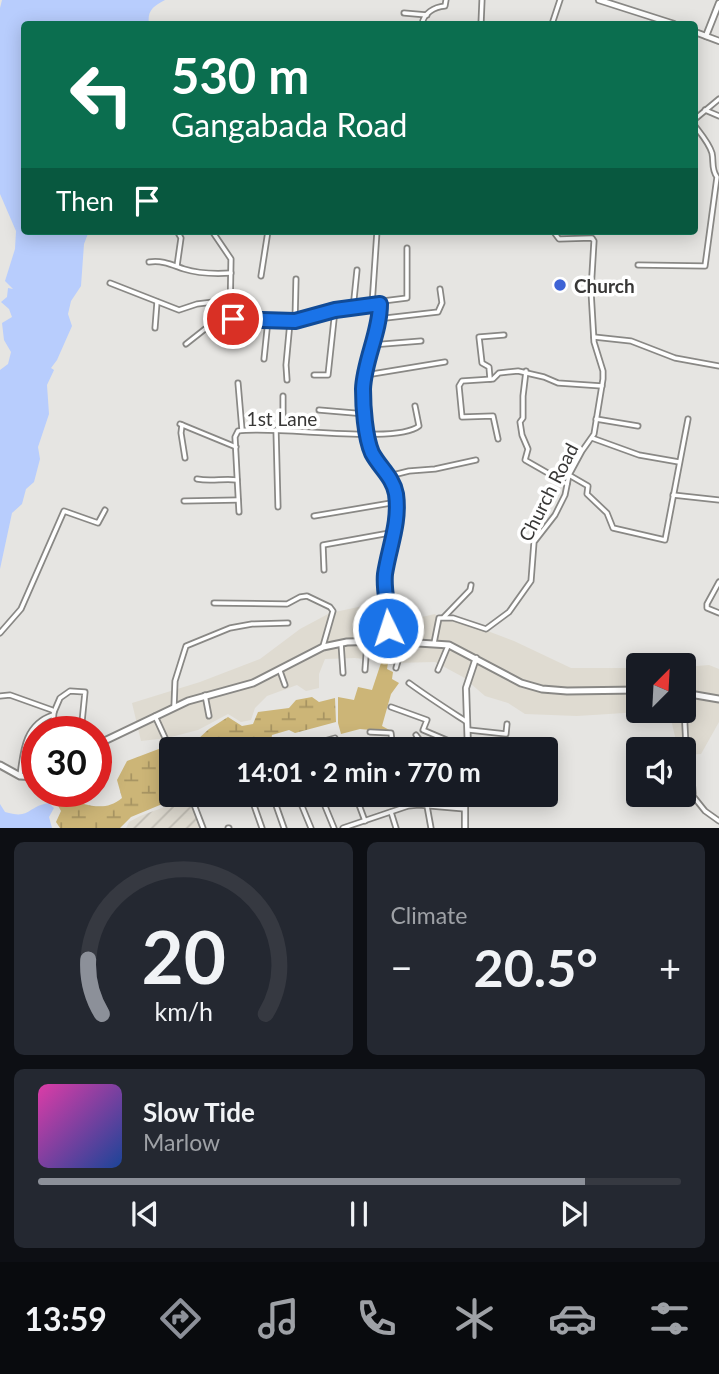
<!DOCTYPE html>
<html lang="en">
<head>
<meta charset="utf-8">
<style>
	body { margin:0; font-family:Lato,sans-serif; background:#242831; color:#f1f3f6; height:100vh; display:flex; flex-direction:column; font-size:26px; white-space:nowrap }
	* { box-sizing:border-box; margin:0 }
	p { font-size:23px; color:#9ea1a6 }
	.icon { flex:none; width:38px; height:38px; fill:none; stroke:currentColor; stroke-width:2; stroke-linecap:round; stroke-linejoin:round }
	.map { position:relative; height:828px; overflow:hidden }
	.panel { display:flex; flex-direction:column; gap:14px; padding:14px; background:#0d0f14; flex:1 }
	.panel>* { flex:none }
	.banner { position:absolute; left:21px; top:21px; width:677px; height:214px; border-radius:7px; box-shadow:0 4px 18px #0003; background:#0b6e4f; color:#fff; overflow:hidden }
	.needle { width:46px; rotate:24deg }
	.tools { position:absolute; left:626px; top:653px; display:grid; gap:14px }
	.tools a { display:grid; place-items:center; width:70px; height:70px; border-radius:7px; background:#171b24; box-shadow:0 4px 18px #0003; font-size:35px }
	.speed { position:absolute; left:21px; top:716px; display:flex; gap:14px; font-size:35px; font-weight:700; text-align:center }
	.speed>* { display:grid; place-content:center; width:91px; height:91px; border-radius:50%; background:#171b24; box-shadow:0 4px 18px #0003; line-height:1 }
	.speed .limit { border:10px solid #d22; background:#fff; color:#111 }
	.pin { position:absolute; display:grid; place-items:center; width:60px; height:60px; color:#fff; margin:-30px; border:4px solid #fff; border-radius:50%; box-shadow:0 2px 7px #0007 }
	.me { position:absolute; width:77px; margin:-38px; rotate:356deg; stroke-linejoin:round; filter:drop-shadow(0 0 5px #0008) }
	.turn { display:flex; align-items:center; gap:24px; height:147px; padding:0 35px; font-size:32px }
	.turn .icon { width:91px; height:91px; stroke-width:2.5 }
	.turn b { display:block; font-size:49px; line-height:60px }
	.then { display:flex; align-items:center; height:66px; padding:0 35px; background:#0003; gap:14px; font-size:26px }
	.big { font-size:52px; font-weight:700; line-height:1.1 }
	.panel .card { flex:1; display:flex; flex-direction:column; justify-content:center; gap:10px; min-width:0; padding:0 24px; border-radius:10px; background:#242831 }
	.panel .dial { align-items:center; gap:0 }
	.dial svg { height:182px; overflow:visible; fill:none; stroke:#363941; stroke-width:7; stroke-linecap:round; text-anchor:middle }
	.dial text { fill:#f1f3f6; stroke:none }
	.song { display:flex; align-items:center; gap:21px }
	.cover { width:84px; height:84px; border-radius:10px; background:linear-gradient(135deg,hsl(320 70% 55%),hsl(220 70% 35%)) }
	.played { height:7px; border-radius:4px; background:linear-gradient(90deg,#8c9099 85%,#363941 85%) }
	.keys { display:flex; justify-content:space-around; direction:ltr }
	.heat { display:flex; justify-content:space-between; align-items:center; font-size:38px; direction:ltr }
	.panel .tiles { flex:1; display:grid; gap:14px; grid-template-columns:1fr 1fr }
	.card:last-child { grid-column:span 2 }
	.trip { position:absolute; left:159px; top:737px; width:399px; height:70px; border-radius:7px; background:#171b24; box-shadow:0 4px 18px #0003; font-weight:700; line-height:70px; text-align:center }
	.dock { display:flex; height:112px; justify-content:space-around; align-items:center; background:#090b0e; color:#9ea1a6 }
	.dock .icon { width:49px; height:49px }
	.dock .current { color:#8c9099 }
	.dock b { font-size:32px; color:#f1f3f6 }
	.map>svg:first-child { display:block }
	.built { fill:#dfdbd1 }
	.industrial { fill:url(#industrial-furrows) }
	.green { fill:#ccb577 }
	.wetland { fill:url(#wetland-marsh) }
	.water { fill:#b8cdfd }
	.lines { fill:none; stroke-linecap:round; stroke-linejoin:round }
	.minor-casing { stroke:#898885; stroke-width:7 }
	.tertiary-casing { stroke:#898885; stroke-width:8 }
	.primary-casing { stroke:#898885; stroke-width:9 }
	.minor { stroke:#fff; stroke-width:3.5 }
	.tertiary { stroke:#fff; stroke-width:4.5 }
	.primary { stroke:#fff; stroke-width:5 }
	.route-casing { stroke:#114b97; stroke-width:18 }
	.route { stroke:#1a73e8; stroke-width:12 }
	.poi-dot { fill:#3e63d5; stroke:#fff; stroke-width:2.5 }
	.labels { text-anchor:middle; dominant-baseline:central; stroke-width:7; stroke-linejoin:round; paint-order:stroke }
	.poi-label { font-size:19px; font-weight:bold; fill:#383736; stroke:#fff; text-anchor:start }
	.street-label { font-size:19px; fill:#383736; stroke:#fff }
</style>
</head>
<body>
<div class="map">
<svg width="719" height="828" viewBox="0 0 719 828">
	<defs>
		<pattern id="industrial-furrows" width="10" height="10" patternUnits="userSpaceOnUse" patternTransform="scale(1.75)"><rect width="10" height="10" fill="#dfdbd1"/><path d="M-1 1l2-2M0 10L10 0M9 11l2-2" fill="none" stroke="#c0bdb4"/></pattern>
		<pattern id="wetland-marsh" width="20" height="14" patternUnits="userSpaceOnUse" patternTransform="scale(1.75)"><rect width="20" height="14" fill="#ccb577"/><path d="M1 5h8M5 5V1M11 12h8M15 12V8" fill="none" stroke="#a79462"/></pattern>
	</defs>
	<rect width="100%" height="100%" fill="#e6e5e2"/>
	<g class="built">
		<polygon points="368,605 387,625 435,614 439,618 464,622 514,641 571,668 639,668 639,710 656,711 577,716 525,714 508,703 485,696 463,677 435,662 394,663 355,658 325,659 319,674 319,688 306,691 297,685 267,696 255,708 251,720 241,722 228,714 198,730 167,738 141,741 132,703 200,682 260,659 300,629 330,613"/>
		<polygon points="709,665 719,669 719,722 701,754 684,755 684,749 678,749 669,711 684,710 684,667"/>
	</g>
	<polygon class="industrial" points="189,798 201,828 126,828 129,822 140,816"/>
	<polygon class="green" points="382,660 388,663 387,669 393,672 392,679 399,683 391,694 382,726 393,732 360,729 341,734 338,723 338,697 354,700 358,687 372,690"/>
	<g class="wetland">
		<polygon points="312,697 319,702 335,698 336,722 295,733 289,730 272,735 271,742 274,749 187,749 209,729 228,717 242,726 253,724 258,712 289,708 296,700"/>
		<path d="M164,747L171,765L172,794L184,795L131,817L120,828H60L56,822L61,811L56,802C81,797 99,817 122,798L117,780L127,761Z"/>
	</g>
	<g class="water">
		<path d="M2,0H165C153,6 147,11 149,24H24V231H89L84,244L81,286L71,301L68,314L72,326L57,360L51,368L54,370L47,385L49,414L38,447L40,459L34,482L26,489L22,504L12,513L0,569V370L8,364L11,352L4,340L2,323L12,317L9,309L1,302L7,297L8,288L13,289L5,281L15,249L16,231L0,194V8Z"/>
		<path d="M49,803L54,808L49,817L52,828H0V804L5,812C31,820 27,806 49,803Z"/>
	</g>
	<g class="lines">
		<g class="minor-casing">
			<g id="minor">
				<polyline points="404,13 427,15"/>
				<path d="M422,24C424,13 434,7 445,6L446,0"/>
				<polyline points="481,24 482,0"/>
				<polyline points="552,24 560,0"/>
				<polyline points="705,110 719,116"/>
				<polyline points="695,119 719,99"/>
				<polyline points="177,231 181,238 177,266"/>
				<polyline points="212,231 231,259 230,316 233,319 295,321 335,310 380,305 363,388 366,434 369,445 377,460 389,476 396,496 395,532 385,574 385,585 389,614 387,641"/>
				<path d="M149,262C163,260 172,265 184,269C200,274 215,274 231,273"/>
				<path d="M638,265L705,266L717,177C711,169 714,162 712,153C709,143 701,134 695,126"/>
				<polyline points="261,276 268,231"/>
				<polyline points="110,283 179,310 197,304 230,300"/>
				<polyline points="372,305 377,231"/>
				<polyline points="380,305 383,301 407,298 407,248"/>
				<polyline points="353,309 357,270"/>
				<polyline points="377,319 438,312 442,303 440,289"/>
				<polyline points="295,321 296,279"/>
				<polyline points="155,328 157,302"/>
				<polyline points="594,337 631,341 675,358 719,366"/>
				<polyline points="186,344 205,329 230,316"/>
				<polyline points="371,345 421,341"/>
				<polyline points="264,359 268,320"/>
				<polyline points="526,371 523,396 523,418 520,422 522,435 528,449 525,460 567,484"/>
				<polyline points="314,375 328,375 335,310"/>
				<polyline points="366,375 445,362"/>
				<polyline points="490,379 489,367 482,363 479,337 504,335"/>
				<polyline points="287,380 286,365 290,322"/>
				<polyline points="238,383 242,430"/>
				<polyline points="283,396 283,430"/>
				<polyline points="319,410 366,414"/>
				<polyline points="596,419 638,426"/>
				<polyline points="180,424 236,447"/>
				<polyline points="182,425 181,433 185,458"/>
				<polyline points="276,430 278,507"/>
				<polyline points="592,438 639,455 679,462"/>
				<polyline points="498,439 493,416 462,417 459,386 462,381 493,379 499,373 518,371 544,377 558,383 602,386"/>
				<polyline points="569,475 588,486 587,494 607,513 613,528 665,540 688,419"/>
				<polyline points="389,476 409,471 435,469 476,460"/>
				<path d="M197,479C212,482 223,478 237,480"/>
				<polyline points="673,495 719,500"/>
				<polyline points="184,501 238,500"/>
				<path d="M239,512L235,437L238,431C276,425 395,445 419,426L415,406"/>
				<polyline points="314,516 397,502"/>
				<polyline points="324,570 323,545 395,532"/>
				<polyline points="719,582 707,604 707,608 719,613"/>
				<polyline points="214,603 287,604 300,597 307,596 330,607 333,611 323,646"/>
				<polyline points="444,617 470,590 471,585"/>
				<polyline points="0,633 21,609 64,511 98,523 105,510"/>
				<polyline points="341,643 343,673"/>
				<polyline points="434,643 439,618 453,618 486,629 509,612 531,581 534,542 555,515 565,495 569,475 582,451 594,434 603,379 603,371 594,342 591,291 594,241 592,238 559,239 553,231"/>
				<polyline points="396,668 403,643"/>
				<polyline points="365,670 367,641"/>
				<polyline points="438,670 448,646"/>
				<polyline points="280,671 285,685"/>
				<path d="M409,683C428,697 447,709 467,722"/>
				<path d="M685,693C684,718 685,743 689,768C690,778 694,785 693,796L705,811L719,821"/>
				<polyline points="205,695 209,716"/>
				<polyline points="0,696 10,695 52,710 54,712 52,732"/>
				<polyline points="174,707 175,681 186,646 230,628 252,624 288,623"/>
				<polyline points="391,707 427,720 423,730 468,749"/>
				<polyline points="54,712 60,698 70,691 85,692 81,732"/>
				<polyline points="155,716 172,753"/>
				<polyline points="469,730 506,734 507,724"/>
				<polyline points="370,732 391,733 393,749"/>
				<polyline points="300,741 303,749"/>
				<polyline points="280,743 281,749"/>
				<polyline points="317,743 335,738 340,749"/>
				<polyline points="415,749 419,739 416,735"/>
				<polyline points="432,749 433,746"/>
				<path d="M20,776C23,751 25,724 53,715"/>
				<polyline points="190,794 203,828"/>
				<polyline points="250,794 262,828"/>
				<polyline points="272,794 284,828"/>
				<polyline points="297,794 311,828"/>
				<polyline points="320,794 334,828"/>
				<polyline points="355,794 365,821"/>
				<polyline points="403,794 407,806"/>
				<polyline points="427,806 431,828"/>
				<polyline points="391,812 396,828"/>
				<polyline points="228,828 229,828"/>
				<polyline points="343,828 408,806 419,805 465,809"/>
			</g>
		</g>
		<g class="tertiary-casing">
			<g id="tertiary">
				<polyline points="599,0 674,24"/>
				<polyline points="695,32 719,41"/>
				<polyline points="706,36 719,3"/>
				<polyline points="468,749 466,688 476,658"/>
				<polyline points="465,794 465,828"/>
			</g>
		</g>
		<g class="primary-casing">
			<g id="primary">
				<polyline points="684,693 719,699"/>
				<polyline points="96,745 188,701 253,683 323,647 347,642 387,641 449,645 521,683 542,689 567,691 639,690"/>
				<polyline points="0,765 20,776 37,777"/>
			</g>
		</g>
		<use href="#minor" class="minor"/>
		<use href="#tertiary" class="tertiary"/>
		<use href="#primary" class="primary"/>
	</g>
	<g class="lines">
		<g class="route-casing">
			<path id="route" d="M233,319L295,321L335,310L380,304C380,332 364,361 363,389C363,406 365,437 372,453C380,468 393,477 396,494C400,523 389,547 385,574C383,592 390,610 388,628"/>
		</g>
		<use href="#route" class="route"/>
	</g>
	<circle class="poi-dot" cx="560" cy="285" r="7"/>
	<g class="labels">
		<g class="poi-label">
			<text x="574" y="285">Church</text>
		</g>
		<g class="street-label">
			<text x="282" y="418">1st Lane</text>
			<text transform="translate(548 492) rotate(-63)">Church Road</text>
		</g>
	</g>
</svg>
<div class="tools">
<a><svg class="needle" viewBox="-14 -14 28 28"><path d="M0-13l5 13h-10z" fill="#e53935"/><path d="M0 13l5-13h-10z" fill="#9ea1a6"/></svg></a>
<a><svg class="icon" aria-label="sound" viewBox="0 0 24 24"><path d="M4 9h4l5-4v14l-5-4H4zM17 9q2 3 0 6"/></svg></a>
</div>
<div class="speed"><div class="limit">30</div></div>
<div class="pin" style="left:233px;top:319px;background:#d93025"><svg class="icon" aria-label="arrive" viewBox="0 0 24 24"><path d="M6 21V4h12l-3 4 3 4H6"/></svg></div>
<svg class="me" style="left:388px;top:628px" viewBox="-20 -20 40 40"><circle r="17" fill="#1a73e8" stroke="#fff" stroke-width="3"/><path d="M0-11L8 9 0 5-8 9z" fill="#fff"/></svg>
<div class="trip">14:01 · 2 min · 770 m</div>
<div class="banner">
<div class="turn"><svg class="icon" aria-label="left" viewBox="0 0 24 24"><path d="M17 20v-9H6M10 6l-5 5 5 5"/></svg><div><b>530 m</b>Gangabada Road</div></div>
<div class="then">Then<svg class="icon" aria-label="arrive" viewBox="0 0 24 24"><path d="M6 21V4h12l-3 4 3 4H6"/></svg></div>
</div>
</div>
<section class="panel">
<div class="tiles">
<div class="card dial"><svg viewBox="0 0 100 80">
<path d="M14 69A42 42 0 1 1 86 69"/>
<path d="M14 69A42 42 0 0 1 8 45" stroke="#8c9099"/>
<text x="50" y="56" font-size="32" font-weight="700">20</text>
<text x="50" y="72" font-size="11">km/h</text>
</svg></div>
<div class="card"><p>Climate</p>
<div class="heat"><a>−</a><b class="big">20.5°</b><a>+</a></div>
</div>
<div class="card">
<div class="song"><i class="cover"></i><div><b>Slow Tide</b><p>Marlow</p></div></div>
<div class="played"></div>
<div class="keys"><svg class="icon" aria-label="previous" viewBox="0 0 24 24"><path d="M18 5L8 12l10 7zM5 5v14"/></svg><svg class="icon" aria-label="pause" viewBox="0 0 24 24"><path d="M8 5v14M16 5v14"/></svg><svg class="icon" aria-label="next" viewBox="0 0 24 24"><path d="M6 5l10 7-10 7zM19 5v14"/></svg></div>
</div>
</div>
</section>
<nav class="dock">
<b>13:59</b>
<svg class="icon current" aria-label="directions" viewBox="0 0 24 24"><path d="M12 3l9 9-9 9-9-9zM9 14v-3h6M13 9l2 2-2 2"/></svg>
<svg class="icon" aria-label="music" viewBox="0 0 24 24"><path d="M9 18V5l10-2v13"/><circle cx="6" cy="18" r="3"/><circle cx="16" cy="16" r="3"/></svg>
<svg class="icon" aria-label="phone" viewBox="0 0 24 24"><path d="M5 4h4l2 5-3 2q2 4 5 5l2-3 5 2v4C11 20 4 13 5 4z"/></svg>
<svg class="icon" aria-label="climate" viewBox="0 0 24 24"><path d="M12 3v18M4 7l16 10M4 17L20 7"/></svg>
<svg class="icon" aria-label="car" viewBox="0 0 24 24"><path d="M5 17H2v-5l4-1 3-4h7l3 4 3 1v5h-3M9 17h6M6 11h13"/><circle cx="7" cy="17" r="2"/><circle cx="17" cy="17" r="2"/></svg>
<svg class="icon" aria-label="filters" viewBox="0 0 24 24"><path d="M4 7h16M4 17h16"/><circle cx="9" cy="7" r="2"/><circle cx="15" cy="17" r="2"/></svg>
</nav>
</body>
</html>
